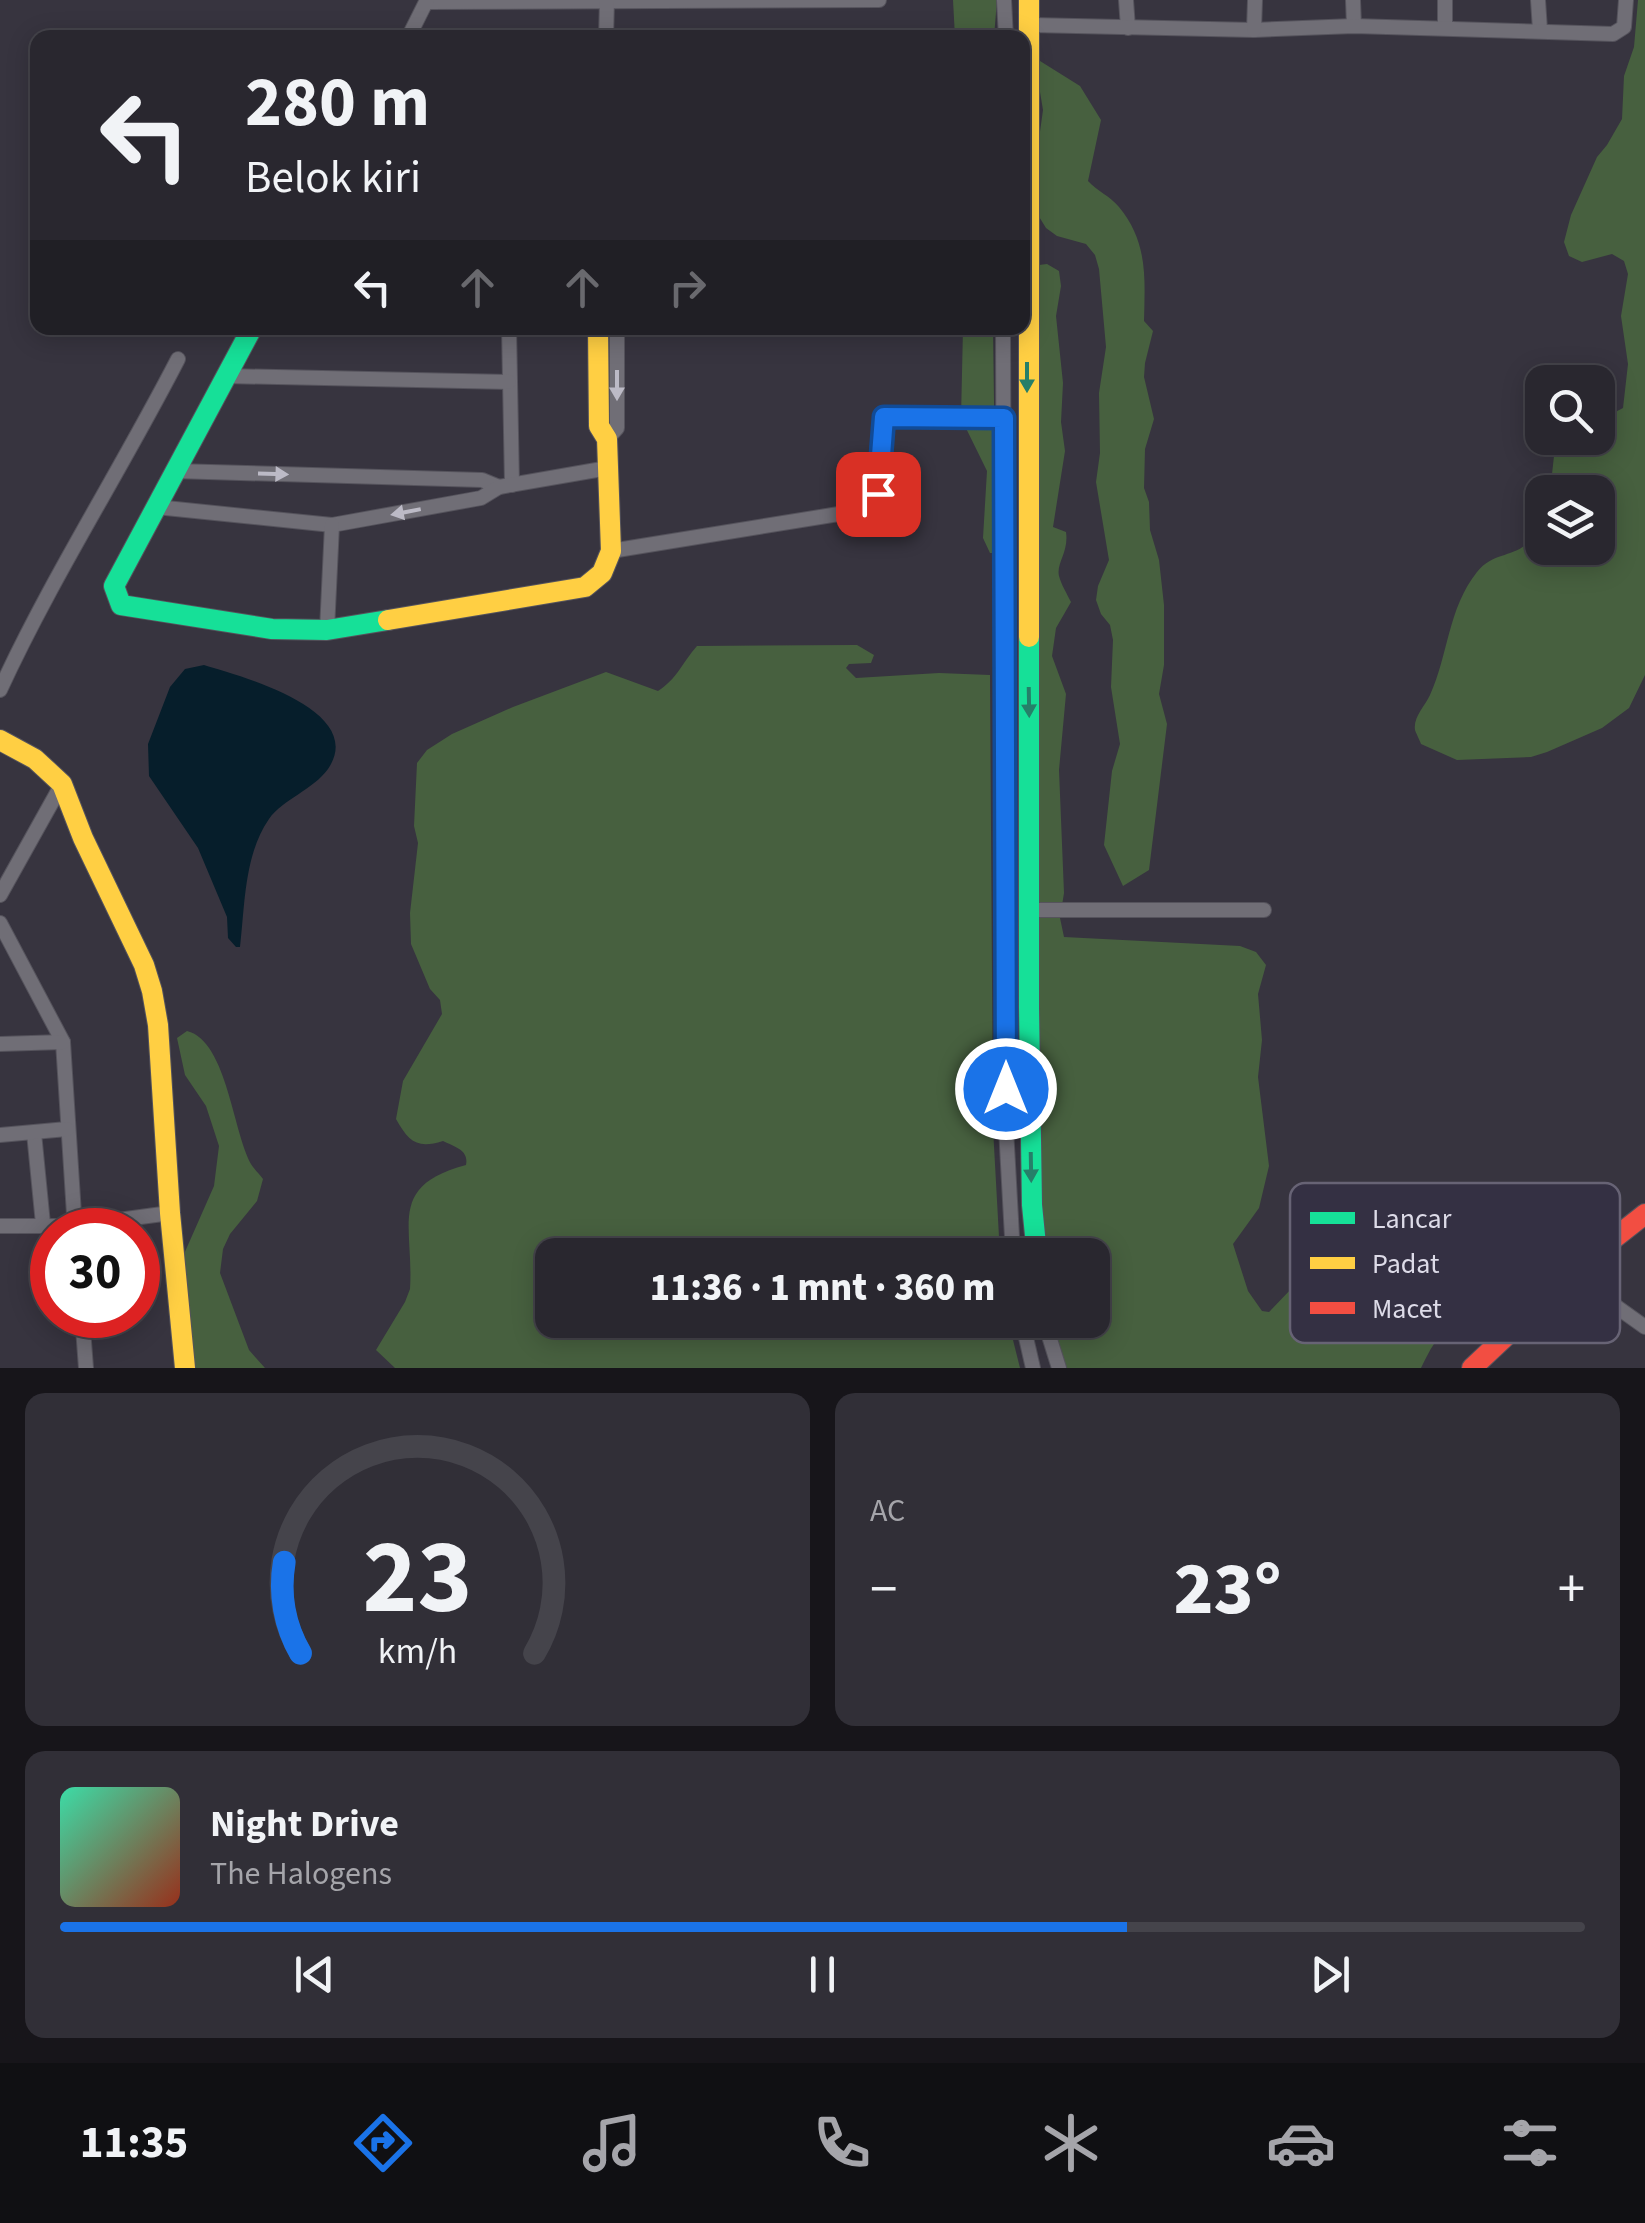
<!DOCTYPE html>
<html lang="id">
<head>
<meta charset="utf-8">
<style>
	body { margin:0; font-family:"Source Sans 3",sans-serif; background:#312f37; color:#f1f3f6; height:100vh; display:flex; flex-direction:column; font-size:38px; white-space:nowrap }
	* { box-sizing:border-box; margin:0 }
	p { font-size:32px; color:#a5a5aa }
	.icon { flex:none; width:55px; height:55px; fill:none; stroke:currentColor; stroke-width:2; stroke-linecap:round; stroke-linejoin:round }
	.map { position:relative; height:1368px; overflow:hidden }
	.drawer { display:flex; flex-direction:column; gap:25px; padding:25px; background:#17151a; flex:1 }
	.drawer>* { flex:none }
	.guide { position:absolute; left:30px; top:30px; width:1000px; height:305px; border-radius:20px; box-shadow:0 5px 25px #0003,0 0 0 2px #45444b; background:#29272f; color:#f1f3f6; overflow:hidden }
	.controls { position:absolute; left:1525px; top:365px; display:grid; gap:20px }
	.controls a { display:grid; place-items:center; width:90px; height:90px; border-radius:20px; background:#29272f; box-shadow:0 5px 25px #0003,0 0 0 2px #45444b; font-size:50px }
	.speed { position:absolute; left:30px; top:1208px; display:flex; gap:20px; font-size:50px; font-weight:700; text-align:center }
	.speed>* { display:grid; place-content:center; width:130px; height:130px; border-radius:50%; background:#29272f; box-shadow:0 5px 25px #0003,0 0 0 2px #45444b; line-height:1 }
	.speed .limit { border:15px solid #d22; background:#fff; color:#111 }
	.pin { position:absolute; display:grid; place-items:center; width:85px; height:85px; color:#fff; margin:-42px; border-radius:20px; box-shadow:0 5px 15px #0006 }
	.me { position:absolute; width:110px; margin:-55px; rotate:0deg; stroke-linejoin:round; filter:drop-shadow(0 0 8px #0008) }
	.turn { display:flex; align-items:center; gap:35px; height:210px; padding:0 50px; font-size:45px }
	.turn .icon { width:130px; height:130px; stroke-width:2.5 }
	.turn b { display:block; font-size:70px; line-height:85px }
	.lanes { display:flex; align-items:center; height:95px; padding:0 50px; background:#0003; justify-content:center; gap:50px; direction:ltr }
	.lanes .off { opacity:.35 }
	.big { font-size:75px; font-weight:800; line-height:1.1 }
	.drawer .widget { flex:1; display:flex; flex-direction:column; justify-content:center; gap:15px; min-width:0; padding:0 35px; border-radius:20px; background:#312f37 }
	.drawer .dial { align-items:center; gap:0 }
	.dial svg { height:260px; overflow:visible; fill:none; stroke:#45444b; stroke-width:7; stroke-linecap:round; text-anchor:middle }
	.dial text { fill:#f1f3f6; stroke:none }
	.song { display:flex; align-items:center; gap:30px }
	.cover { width:120px; height:120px; border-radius:15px; background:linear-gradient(135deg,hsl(160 70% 55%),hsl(10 70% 35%)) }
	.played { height:10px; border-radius:5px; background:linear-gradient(90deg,#1a73e8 70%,#45444b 70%) }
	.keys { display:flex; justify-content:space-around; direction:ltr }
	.heat { display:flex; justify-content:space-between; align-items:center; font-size:55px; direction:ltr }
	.drawer .tiles { flex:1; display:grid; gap:25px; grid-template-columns:1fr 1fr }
	.widget:last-child { grid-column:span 2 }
	.trip { position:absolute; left:535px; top:1238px; width:575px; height:100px; border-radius:20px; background:#29272f; box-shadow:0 5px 25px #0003,0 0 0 2px #45444b; font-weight:800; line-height:100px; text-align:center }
	.tabs { display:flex; height:160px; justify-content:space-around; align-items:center; background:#101013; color:#a5a5aa }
	.tabs .icon { width:70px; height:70px }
	.tabs .selected { color:#1a73e8 }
	.tabs b { font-size:45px; color:#f1f3f6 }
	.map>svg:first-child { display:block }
	.forest { fill:#47603f }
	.water { fill:#061e2b }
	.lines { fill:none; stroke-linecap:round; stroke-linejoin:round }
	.street-casing { stroke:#55535c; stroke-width:16 }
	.fast-casing { stroke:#55535c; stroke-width:22 }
	.slow-casing { stroke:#55535c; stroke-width:22 }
	.jam-casing { stroke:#55535c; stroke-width:22 }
	.street { stroke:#706e76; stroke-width:14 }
	.fast { stroke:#16e098; stroke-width:20 }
	.slow { stroke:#ffcf43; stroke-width:20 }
	.jam { stroke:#f24e42; stroke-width:20 }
	.oneway { fill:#267f69 }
	.oneway2 { fill:#bcbac6 }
	.route-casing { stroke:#114b97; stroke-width:25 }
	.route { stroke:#1a73e8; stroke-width:18 }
	.key { fill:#343043; stroke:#676375; stroke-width:2.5 }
	.key-label { font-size:28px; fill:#dddbe8 }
</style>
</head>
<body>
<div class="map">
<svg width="1645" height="1368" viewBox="0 0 1645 1368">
	<rect width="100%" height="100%" fill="#37343f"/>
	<g class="forest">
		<polygon points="953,0 997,0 994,37 955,37"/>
		<path d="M1638,0H1645V675L1629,708L1602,728L1547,752L1531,757L1457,760L1421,744C1421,743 1415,731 1415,730C1413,717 1425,706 1430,695C1448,656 1448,608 1477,572C1498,546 1523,564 1542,522V548H1598V492H1550L1556,438H1598V421L1623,408L1628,364L1621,316L1628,274L1624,261L1612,254L1582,262L1569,256L1564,242L1571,215L1597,157L1607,145L1622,119L1624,76L1634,47Z"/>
		<path d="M1040,61L1080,86L1101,120L1088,181C1097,191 1110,196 1119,207C1148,242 1145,278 1144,321L1153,331L1145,363L1144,377L1154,419L1145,449L1144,488L1149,502L1150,530L1159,560L1164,605V665L1159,694L1167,724L1149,870L1123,886L1104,845L1112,771L1120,744L1111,687L1113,640L1110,625L1101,614L1096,600L1098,586L1109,560L1096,482L1100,453L1099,393L1106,347L1099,269L1095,255L1086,244L1057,236L1046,228L1038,215L1037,153L1043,110L1036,68Z"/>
		<path d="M1047,264L1059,271L1061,286L1056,316L1063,383L1061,422L1065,451L1053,527L1066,532C1069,552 1056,563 1059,576C1061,584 1067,594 1071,602L1056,628L1052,656L1066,694L1059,770L1064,893L1060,918L1064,937L1240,946L1256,952L1266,965L1258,994L1262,1040L1258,1077L1269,1166L1259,1208L1233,1244L1248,1291L1262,1311L1269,1312L1293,1287L1295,1277L1304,1275L1367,1315L1409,1308L1462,1311C1459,1329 1443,1331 1434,1344C1429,1351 1425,1360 1421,1368H1063L1048,1320H1092V1255H1040L1031,266Z"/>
		<polygon points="963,328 993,328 996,546 993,553 990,553 983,538 987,471 961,418"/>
		<path d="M857,645L874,655L871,663L849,664L846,668L856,678L939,673L990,675L993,1128L1000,1255H552V1320H1008L1020,1368H395L376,1350L405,1302L410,1289C414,1225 387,1186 466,1165C469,1150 455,1147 443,1141C417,1149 409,1142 396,1119L403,1081L442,1014L440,1000L430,989L411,944L410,913L418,843L414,826L417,763L427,750L452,734L513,707L606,672L658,691C677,679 682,663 697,646Z"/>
		<path d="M187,1031C228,1041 233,1137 253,1167C256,1171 260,1175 263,1179L257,1201L230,1234L223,1249L220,1273L249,1350L265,1368H194L184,1254L214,1186L219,1146L206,1106L185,1075L177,1038Z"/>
	</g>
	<path class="water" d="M204,665C240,676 368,710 328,769C313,790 283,799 269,819C244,855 245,905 240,947H236L228,938L227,917L198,848L149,776L148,744L170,687L185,669Z"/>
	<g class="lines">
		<g class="street-casing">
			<g id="street">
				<polyline points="1004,0 1006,38"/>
				<polyline points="1126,0 1128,28"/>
				<polyline points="1353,0 1354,26"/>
				<polyline points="1445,0 1445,28"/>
				<polyline points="1538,0 1540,30"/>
				<polyline points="426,2 879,0"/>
				<polyline points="1031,25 1254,30 1354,26 1613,34 1624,27 1626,0"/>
				<polyline points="1254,30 1255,0"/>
				<polyline points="408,38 427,0"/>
				<polyline points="606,38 607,0"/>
				<polyline points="509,328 512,485"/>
				<polyline points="1003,328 1006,1128 1013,1255"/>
				<polyline points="226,376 509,382"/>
				<polyline points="607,439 617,428 617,328"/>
				<polyline points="175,471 482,480 499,487"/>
				<polyline points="156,507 332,525 481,498 499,487 608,468"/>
				<polyline points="611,551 857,511 874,500 881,487 884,417 1003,418"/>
				<polyline points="327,630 332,525"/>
				<path d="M0,690C52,577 121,470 178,359"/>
				<polyline points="0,895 62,784"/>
				<polyline points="1030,910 1264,910"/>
				<polyline points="0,923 63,1042 75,1230"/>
				<polyline points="0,1044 63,1042"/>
				<polyline points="34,1133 43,1224"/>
				<polyline points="0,1135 67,1129"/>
				<polyline points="0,1226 74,1226 170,1213"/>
				<polyline points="1572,1275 1645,1327"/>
				<polyline points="82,1315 86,1368"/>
				<polyline points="1022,1320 1033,1368"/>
				<polyline points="1044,1320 1059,1368"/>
			</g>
		</g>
		<g class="fast-casing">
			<g id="fast">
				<polyline points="252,328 114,586 121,605 272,629 327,630 388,620"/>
				<polyline points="1029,637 1029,1008 1032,1205 1037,1255"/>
			</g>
		</g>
		<g class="slow-casing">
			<g id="slow">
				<polyline points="1029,0 1029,637"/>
				<polyline points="388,620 585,587 602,573 611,551 607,439 599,426 598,328"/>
				<polyline points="0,740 35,759 62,784 83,838 144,965 152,991 158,1025 170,1213 185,1368"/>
			</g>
		</g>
		<g class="jam-casing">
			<polyline id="jam" points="1472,1368 1589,1258 1645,1214"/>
		</g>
		<use href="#street" class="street"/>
		<use href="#fast" class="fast"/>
		<use href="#slow" class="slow"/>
		<use href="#jam" class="jam"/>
	</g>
	<defs><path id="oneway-solid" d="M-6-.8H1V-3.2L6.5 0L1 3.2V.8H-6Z" transform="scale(2.5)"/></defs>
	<g class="oneway">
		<use href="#oneway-solid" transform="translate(1027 377) rotate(90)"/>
		<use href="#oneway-solid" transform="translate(1029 702) rotate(89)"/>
		<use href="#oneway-solid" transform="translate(1031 1167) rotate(89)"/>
	</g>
	<g class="oneway2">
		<use href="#oneway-solid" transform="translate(617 385) rotate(90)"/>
		<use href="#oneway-solid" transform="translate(273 474) rotate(2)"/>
		<use href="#oneway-solid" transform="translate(406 512) rotate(169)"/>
	</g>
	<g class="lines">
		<g class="route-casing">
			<polyline id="route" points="878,494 884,417 1004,418 1006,1089"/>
		</g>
		<use href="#route" class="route"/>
	</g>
	<rect x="1290" y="1183" width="330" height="160" rx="15" class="key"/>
	<rect x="1310" y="1212" width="45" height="12" fill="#16e098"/>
	<rect x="1310" y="1257" width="45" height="12" fill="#ffcf43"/>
	<rect x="1310" y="1302" width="45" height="12" fill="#f24e42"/>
	<g class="key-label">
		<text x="1372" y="1228">Lancar</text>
		<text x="1372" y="1273">Padat</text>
		<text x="1372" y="1318">Macet</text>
	</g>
</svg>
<div class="controls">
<a><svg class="icon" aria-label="search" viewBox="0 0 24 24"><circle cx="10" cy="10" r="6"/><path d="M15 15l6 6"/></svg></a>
<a><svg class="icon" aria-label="layers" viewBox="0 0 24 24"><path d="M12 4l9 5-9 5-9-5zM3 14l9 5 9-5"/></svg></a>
</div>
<div class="speed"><div class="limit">30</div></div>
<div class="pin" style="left:878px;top:494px;background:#d93025"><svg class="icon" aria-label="arrive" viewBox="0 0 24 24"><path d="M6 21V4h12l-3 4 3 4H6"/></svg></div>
<svg class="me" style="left:1006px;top:1089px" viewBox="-20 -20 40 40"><circle r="17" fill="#1a73e8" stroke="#fff" stroke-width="3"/><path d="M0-11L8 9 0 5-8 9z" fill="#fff"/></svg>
<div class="trip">11:36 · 1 mnt · 360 m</div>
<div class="guide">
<div class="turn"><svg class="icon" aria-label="left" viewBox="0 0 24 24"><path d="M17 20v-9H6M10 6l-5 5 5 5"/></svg><div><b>280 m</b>Belok kiri</div></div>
<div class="lanes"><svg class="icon" aria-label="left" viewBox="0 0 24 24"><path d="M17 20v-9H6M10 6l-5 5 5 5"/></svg><svg class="icon off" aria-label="ahead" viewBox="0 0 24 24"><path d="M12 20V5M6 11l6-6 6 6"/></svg><svg class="icon off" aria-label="ahead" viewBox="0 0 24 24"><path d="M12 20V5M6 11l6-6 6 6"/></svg><svg class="icon off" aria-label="right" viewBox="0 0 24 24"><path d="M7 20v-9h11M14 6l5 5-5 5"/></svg></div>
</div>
</div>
<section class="drawer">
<div class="tiles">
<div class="widget dial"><svg viewBox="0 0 100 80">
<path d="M14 69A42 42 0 1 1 86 69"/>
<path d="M14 69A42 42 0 0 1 9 41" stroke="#1a73e8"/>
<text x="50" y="56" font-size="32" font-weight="700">23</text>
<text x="50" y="72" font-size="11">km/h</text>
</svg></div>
<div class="widget"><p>AC</p>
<div class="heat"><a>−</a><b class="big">23°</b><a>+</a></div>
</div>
<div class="widget">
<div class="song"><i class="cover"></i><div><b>Night Drive</b><p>The Halogens</p></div></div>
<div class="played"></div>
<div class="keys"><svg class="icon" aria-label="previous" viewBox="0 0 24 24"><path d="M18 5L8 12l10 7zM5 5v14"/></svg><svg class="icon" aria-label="pause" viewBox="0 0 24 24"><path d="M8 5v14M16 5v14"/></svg><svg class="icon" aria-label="next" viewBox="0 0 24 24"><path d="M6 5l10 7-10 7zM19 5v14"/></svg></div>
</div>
</div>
</section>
<nav class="tabs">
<b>11:35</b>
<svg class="icon selected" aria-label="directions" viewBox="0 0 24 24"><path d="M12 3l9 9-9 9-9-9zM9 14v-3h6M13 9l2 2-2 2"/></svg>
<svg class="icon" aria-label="music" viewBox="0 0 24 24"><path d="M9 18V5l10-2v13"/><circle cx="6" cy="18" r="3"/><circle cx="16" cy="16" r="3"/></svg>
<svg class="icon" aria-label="phone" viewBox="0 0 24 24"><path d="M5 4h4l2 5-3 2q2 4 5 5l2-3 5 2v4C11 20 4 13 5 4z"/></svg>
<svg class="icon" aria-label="climate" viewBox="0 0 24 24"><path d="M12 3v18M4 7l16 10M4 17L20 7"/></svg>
<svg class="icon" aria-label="car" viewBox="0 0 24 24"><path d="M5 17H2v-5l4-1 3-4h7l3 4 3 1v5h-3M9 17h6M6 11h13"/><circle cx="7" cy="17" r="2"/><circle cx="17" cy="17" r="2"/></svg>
<svg class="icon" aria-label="filters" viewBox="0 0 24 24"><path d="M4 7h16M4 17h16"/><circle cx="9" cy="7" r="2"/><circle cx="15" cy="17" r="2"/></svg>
</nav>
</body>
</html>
